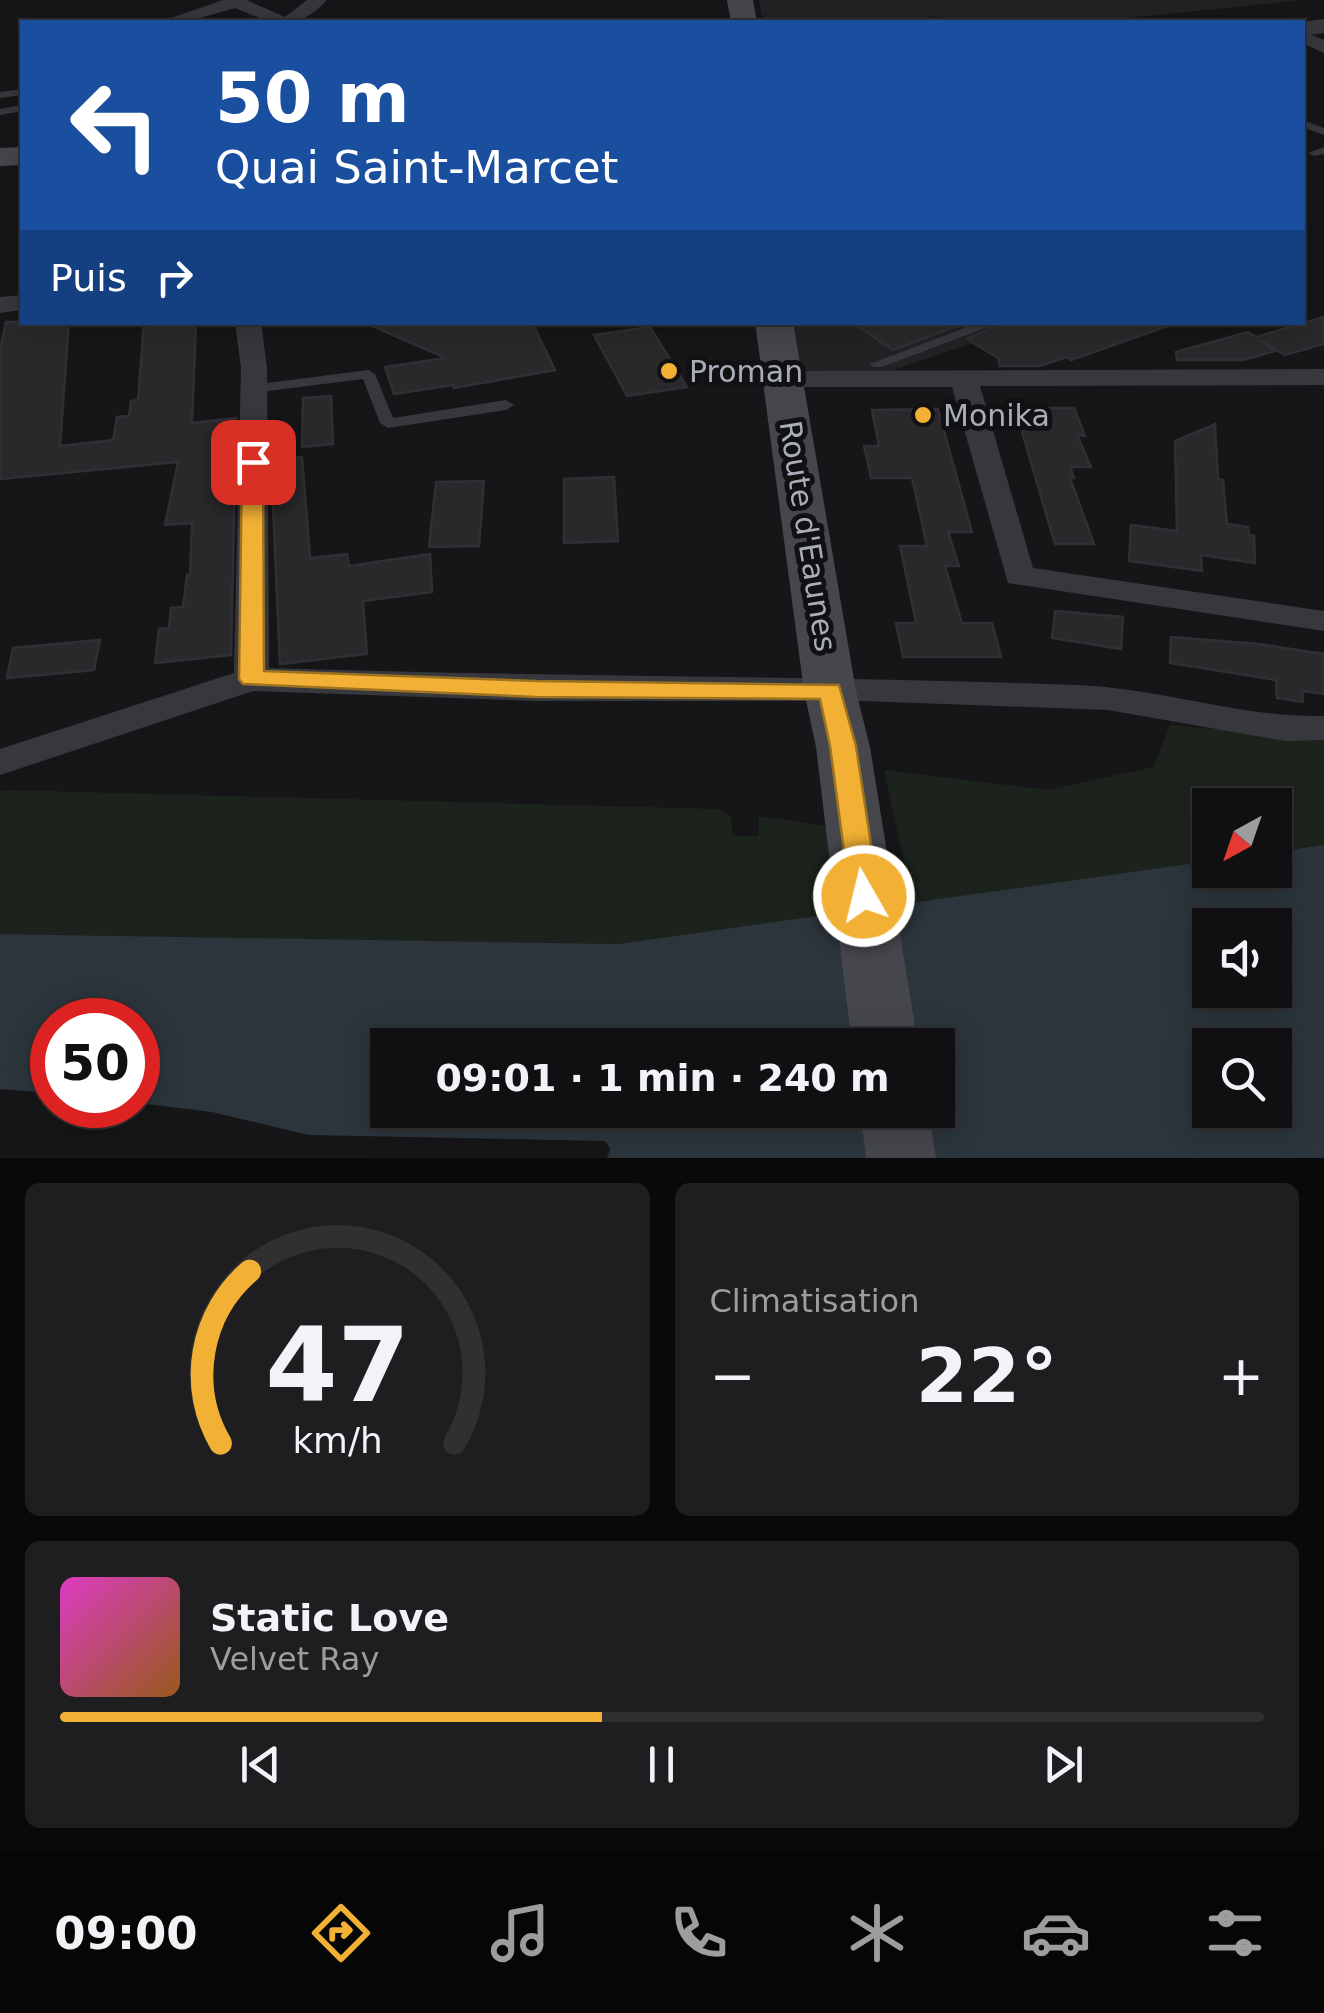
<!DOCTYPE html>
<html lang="fr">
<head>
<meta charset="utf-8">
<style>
	body { margin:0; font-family:"DejaVu Sans",sans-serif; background:#1e1e20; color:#f1f3f6; height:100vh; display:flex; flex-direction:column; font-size:38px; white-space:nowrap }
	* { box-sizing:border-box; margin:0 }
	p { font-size:32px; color:#9c9d9f }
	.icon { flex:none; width:55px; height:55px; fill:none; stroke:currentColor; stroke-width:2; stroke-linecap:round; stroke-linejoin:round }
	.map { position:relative; height:1158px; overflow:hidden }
	.side { display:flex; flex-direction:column; gap:25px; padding:25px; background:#09090a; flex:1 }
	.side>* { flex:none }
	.hud { position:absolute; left:20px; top:20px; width:1285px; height:305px; border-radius:0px; box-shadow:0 5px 25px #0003,0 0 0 2px #303032; background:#1a4fa0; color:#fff; overflow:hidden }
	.needle { width:65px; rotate:220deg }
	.controls { position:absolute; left:1192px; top:788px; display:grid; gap:20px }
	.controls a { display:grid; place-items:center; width:100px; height:100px; border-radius:0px; background:#101012; box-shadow:0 5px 25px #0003,0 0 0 2px #303032; font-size:50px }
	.speed { position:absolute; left:30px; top:998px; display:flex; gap:20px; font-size:50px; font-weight:700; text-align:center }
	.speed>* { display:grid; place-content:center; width:130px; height:130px; border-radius:50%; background:#101012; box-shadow:0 5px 25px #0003,0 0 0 2px #303032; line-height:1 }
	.speed .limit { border:15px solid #d22; background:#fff; color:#111 }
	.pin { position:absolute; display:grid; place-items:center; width:85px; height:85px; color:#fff; margin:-42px; border-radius:20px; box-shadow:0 5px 15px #0006 }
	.me { position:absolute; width:110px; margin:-55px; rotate:352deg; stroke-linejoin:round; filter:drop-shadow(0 0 8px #0008) }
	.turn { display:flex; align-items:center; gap:35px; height:210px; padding:0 30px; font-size:45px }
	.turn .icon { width:130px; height:130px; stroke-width:2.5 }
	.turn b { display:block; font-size:70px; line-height:85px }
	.then { display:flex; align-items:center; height:95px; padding:0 30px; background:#0003; gap:20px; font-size:38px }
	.big { font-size:75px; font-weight:600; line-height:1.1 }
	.side .card { flex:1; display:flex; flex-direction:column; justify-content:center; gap:15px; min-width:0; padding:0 35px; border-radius:15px; background:#1e1e20 }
	.side .dial { align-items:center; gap:0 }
	.dial svg { height:260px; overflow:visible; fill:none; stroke:#303032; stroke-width:7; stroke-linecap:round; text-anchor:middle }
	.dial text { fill:#f1f3f6; stroke:none }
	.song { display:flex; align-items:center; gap:30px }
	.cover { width:120px; height:120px; border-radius:15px; background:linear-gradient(135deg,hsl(310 70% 55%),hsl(30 70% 35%)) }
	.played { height:10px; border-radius:5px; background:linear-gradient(90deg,#f2b134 45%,#303032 45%) }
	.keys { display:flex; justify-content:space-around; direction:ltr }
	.heat { display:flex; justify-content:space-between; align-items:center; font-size:55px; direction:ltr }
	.side .tiles { flex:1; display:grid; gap:25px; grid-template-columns:1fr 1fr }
	.card:last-child { grid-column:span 2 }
	.trip { position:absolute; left:370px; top:1028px; width:585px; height:100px; border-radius:0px; background:#101012; box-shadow:0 5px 25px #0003,0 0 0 2px #303032; font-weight:600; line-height:100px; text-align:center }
	.dock { display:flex; height:160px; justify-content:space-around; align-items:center; background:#060607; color:#9c9d9f }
	.dock .icon { width:70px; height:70px }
	.dock .current { color:#f2b134 }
	.dock b { font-size:45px; color:#f1f3f6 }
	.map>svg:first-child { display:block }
	.built { fill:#222225 }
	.green { fill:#1c231d }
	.water { fill:#2c353c; fill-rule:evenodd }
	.building { fill:#29292c; stroke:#303034; stroke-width:2.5 }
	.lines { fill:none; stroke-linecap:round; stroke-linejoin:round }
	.service { fill:#37383d; fill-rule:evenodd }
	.minor { fill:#37383d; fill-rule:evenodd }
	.tertiary { fill:#37383d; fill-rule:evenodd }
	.secondary { fill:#45474d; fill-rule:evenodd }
	.route { fill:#f2b134; stroke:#9d7322; stroke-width:2.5 }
	.poi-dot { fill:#f2b134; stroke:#111113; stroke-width:4 }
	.labels { text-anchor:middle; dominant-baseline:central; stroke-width:10; stroke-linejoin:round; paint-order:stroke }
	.poi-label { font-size:30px; fill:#a8adb8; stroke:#111113; text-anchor:start }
	.street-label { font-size:30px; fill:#a8adb8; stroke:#111113 }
</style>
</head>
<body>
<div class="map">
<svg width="1324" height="1158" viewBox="0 0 1324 1158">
	<rect width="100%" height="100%" fill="#161618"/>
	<g class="built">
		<polygon points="759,0 1303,0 1089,22 977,22 929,16 933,19 929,22 763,22"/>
		<polygon points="784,323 1031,323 885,373 790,370"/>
	</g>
	<g class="green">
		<polygon points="1170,725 1324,738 1324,845 1275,852 1275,805 1210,805 1210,861 913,903 884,770 1048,790 1154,767"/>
		<polygon points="6,790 719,809 731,816 733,836 759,836 759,816 826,826 837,914 618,944 0,934 0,791"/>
	</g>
	<path class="water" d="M1324,845V1158H607L610,1149L605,1141L309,1135L212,1112L138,1103V1020H52V1093L0,1089V934L618,944L1210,861V870H1275V852ZM1210,925H1275V990H1210ZM388,1045H938V1110H388ZM1210,1045H1275V1110H1210Z"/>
	<g class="building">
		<polygon points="1324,317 1324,344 1285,355 1258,339 1275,351 1243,360 1177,360 1176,352 1248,332 1256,337"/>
		<polygon points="6,322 69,322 60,446 113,440 117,417 129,416 131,401 138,400 144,322 196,322 192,423 236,418 231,655 155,663 159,629 169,628 171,608 183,607 187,575 190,575 192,523 165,525 178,462 0,479 0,350"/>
		<polygon points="363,322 532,322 555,370 454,388 453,385 394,394 385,367 446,358"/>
		<polygon points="852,322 968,322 893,350"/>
		<polygon points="1004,322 1167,322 1168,326 1071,360 1067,357 1039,366 1000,366 998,358 967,339"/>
		<polygon points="650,327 687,387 627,396 594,335"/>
		<polygon points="331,396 333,444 302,447 303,398"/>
		<polygon points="1015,408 1074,408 1085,436 1077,435 1091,467 1070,467 1074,478 1070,478 1094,544 1055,544"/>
		<polygon points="938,409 972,532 948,532 959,566 945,566 962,623 992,623 1001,657 903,657 896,623 916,623 900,546 927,546 912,478 871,478 864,446 879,446 872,410"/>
		<polygon points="1215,424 1218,479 1223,480 1227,524 1248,527 1249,535 1254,536 1255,563 1201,555 1202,571 1129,561 1131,525 1177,531 1175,441"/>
		<polygon points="302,457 310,558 347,554 349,566 430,554 432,592 363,601 367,654 280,664 271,461"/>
		<polygon points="614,477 618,541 564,543 564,479"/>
		<polygon points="484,481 479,546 429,547 436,482"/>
		<polygon points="1055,611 1123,617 1121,649 1052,638"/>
		<polygon points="1171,637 1259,644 1324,654 1324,694 1302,691 1303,702 1277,698 1276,680 1170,663"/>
		<polygon points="100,640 94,670 7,678 13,648"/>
	</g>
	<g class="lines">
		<g class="service">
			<polygon points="22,89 22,95 0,98 0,92"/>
			<polygon points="22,105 22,111 0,115 0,109"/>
			<polygon points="1302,120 1324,128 1324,135 1302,127"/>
			<polygon points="1324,147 1324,154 1314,156 1308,153"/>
			<polygon points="980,322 1001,322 882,367 872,367 870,364"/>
			<polygon points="368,370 375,374 393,418 506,400 514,405 506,410 388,428 380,423 363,379 253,393 246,389 253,385"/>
		</g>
		<g class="minor">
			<path d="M223,0H246L285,17L307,0H327C295,34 273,24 235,8L186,22H160Z"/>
			<polygon points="1302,31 1324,40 1324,53 1302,43"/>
			<polygon points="22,295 22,310 0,313 0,297"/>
			<path d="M235,322H261L267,368L269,668C538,677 808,675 1077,685C1160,688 1241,718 1324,716V740L1285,741L1108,710L863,701H536L253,691L0,775V749L234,673L241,368Z"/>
			<polygon points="1324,369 1324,385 980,386 1033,568 1324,611 1324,631 1008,583 952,387 783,387 769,379 783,371"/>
		</g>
		<polygon class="tertiary" points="1324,19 1324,33 1302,36 1302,22"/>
		<g class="secondary">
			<polygon points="727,0 753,0 757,22 731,22"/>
			<polygon points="22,147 22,165 0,166 0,148"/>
			<polygon points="755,322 793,322 856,691 870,747 918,1045 852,1045 816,747 804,691"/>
			<polygon points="860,1110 928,1110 936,1158 866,1158"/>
		</g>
	</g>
	<polygon class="route" points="253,455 263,462 264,671 536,681 839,685 856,746 879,896 874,903 864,907 854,903 850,896 830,746 820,699 536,697 243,684 239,679 242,462"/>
	<g class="poi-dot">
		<circle cx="669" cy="371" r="10"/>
		<circle cx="923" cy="415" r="10"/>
	</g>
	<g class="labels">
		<g class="poi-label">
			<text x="689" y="371">Proman</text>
			<text x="943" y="415">Monika</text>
		</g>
		<g class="street-label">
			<text transform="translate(808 536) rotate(81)">Route d'Eaunes</text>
		</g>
	</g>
</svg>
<div class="controls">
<a><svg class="needle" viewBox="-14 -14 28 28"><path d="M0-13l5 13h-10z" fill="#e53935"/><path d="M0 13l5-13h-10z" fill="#9c9d9f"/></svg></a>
<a><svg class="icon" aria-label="sound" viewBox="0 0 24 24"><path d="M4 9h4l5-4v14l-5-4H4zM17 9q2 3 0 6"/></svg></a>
<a><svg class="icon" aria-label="search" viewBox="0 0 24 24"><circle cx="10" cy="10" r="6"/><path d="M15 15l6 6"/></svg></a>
</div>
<div class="speed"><div class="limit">50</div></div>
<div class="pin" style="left:253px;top:462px;background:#d93025"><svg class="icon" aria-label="arrive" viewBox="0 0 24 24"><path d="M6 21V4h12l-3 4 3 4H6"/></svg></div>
<svg class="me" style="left:864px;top:896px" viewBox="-20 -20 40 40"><circle r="17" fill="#f2b134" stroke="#fff" stroke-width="3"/><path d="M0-11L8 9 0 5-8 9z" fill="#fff"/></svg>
<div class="trip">09:01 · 1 min · 240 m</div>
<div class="hud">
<div class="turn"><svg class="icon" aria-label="left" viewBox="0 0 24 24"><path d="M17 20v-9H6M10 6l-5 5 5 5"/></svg><div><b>50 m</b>Quai Saint-Marcet</div></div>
<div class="then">Puis<svg class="icon" aria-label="right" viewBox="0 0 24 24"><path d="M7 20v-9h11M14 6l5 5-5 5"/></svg></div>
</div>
</div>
<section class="side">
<div class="tiles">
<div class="card dial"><svg viewBox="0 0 100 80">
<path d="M14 69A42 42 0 1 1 86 69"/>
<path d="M14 69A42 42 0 0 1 23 16" stroke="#f2b134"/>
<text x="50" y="56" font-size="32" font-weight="700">47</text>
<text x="50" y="72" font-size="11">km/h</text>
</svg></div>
<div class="card"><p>Climatisation</p>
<div class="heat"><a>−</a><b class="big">22°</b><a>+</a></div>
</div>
<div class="card">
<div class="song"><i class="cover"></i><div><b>Static Love</b><p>Velvet Ray</p></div></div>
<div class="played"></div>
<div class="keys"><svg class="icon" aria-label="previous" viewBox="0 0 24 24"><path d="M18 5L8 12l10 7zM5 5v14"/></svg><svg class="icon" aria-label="pause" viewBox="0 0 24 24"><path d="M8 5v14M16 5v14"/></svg><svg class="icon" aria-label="next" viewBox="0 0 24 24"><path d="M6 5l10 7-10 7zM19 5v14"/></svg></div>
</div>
</div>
</section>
<nav class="dock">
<b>09:00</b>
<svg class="icon current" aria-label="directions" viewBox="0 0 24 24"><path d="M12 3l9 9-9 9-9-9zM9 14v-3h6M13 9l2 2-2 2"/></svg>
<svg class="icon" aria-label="music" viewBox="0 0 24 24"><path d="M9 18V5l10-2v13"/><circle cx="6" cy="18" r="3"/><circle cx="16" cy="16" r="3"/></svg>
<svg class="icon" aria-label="phone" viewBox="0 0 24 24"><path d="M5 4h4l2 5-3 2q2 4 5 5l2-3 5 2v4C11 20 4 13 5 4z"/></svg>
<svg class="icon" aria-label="climate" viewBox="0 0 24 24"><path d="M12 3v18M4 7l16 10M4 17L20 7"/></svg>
<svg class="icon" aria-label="car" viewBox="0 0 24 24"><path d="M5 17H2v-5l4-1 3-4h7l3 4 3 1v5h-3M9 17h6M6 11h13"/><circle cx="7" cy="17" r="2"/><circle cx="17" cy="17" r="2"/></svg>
<svg class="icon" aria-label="filters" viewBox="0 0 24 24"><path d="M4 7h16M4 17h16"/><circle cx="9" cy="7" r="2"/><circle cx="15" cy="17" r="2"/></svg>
</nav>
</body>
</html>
